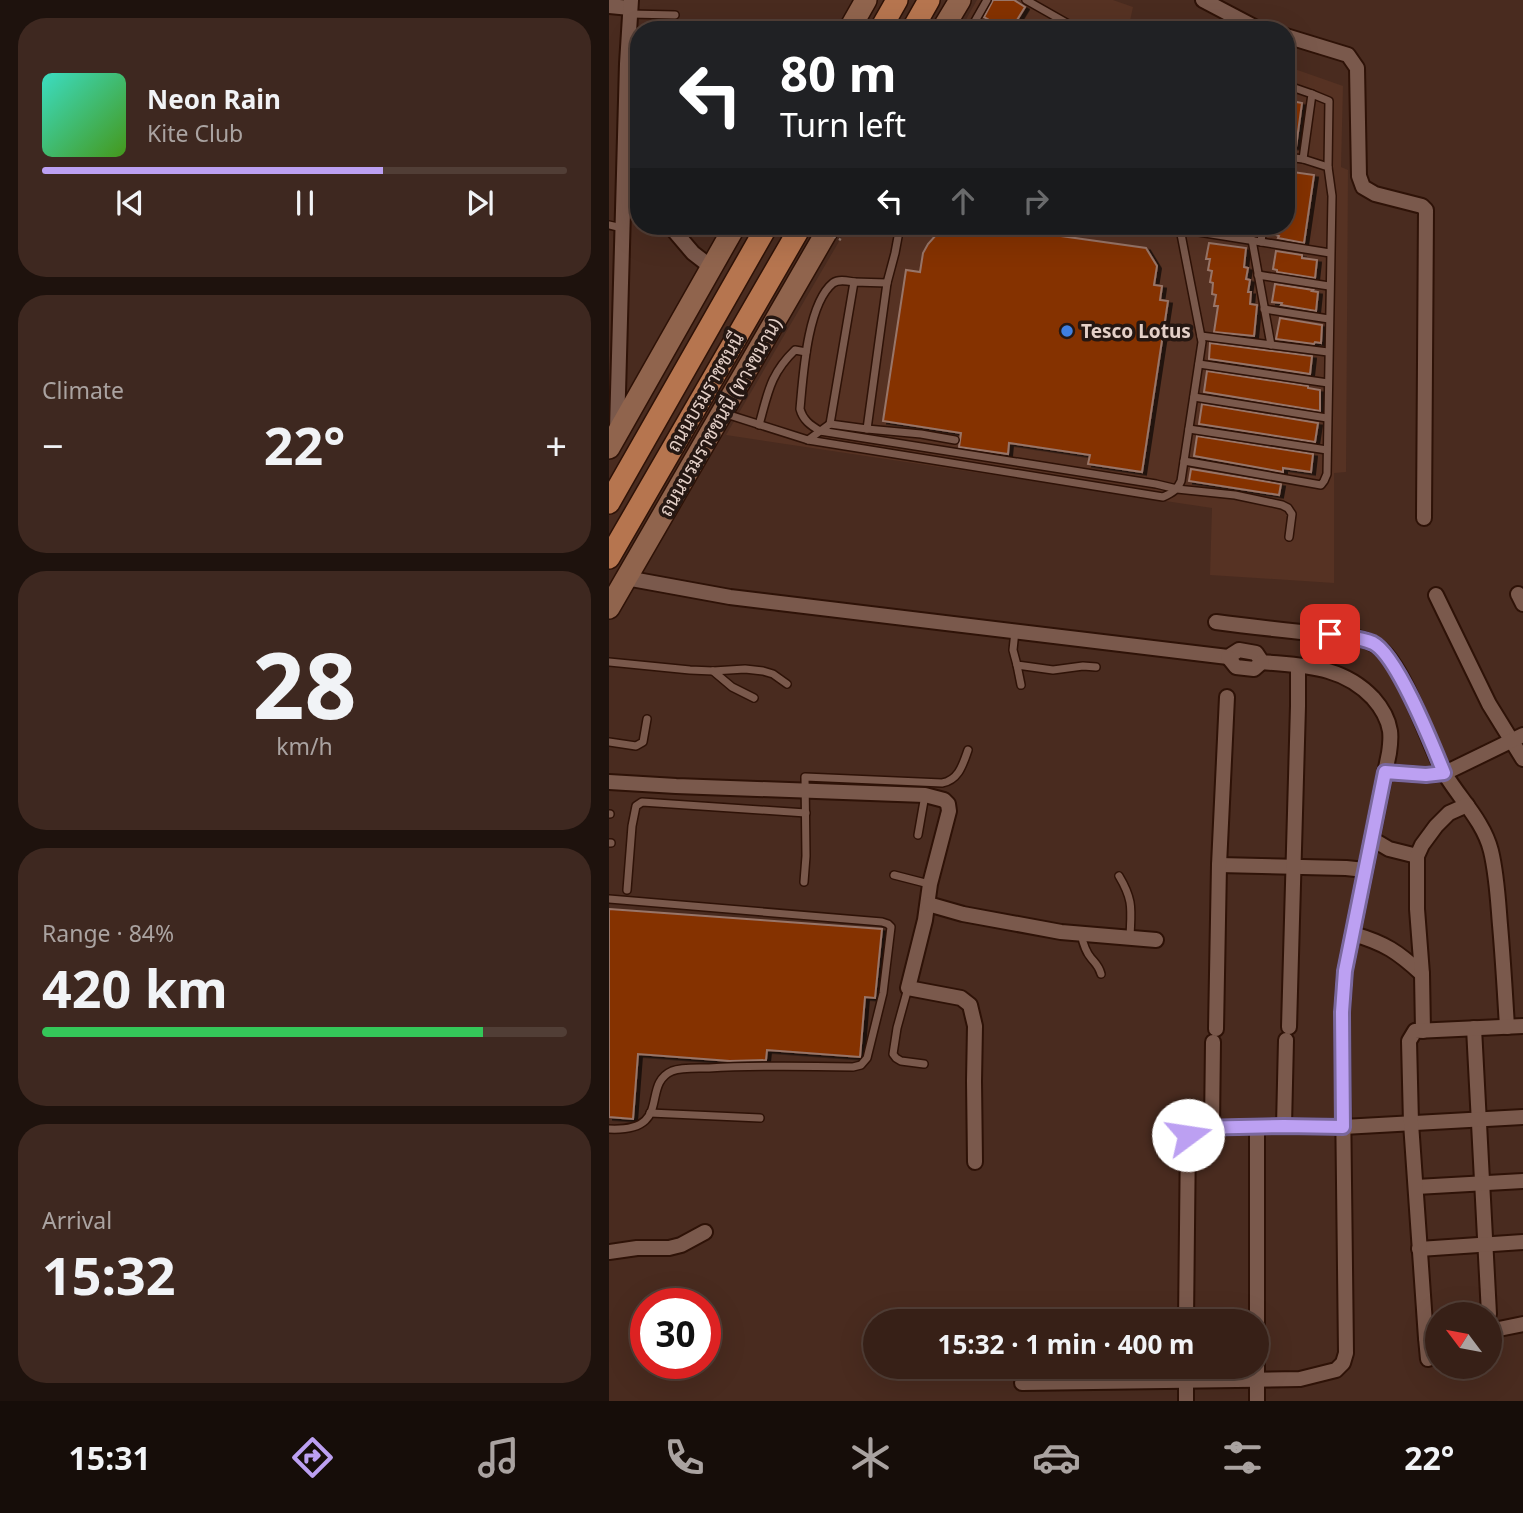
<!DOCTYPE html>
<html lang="en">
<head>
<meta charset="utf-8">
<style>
	body { margin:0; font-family:"Noto Sans",Sarabun,sans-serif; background:#3e2820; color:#f1f3f6; height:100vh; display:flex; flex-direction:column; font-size:26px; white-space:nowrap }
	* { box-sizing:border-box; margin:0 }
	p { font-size:23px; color:#aaa3a1 }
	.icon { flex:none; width:38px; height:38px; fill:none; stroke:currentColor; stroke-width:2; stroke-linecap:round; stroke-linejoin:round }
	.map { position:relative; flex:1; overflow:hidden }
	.panel { display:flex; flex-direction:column; gap:18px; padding:18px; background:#1e120d; width:609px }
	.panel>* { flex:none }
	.hud { position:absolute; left:21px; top:21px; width:665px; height:214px; border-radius:28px; box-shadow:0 7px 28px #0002,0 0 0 2px #513e36; background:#202124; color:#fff; overflow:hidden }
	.needle { width:46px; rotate:302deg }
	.controls { position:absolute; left:816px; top:1302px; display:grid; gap:14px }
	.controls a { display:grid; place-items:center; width:77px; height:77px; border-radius:50%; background:#372017; box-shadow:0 7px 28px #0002,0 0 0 2px #513e36; font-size:35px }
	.speed { position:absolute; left:21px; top:1288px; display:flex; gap:14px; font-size:35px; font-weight:700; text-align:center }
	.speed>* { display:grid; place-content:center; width:91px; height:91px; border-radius:50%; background:#372017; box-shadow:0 7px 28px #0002,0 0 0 2px #513e36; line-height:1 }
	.speed .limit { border:10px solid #d22; background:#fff; color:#111 }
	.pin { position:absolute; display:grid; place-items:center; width:60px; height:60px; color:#fff; margin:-30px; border-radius:14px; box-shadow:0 4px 10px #0006 }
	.me { position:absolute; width:77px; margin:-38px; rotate:76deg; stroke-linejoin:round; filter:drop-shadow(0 0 5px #0008) }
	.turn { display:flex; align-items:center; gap:24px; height:147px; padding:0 35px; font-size:32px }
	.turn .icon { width:91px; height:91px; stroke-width:2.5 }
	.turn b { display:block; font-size:49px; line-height:60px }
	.lanes { display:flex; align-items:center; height:66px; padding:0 35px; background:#0003; justify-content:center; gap:35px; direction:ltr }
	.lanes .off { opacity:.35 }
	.big { font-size:52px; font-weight:700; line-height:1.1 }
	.panel .tile { flex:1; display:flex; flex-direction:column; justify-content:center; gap:10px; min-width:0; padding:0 24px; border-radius:28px; background:#3e2820 }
	.panel .dial { align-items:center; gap:0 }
	.dial b { font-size:91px; line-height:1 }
	.song { display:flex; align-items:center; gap:21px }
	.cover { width:84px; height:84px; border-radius:10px; background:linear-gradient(135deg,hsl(170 70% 55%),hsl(100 70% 35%)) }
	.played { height:7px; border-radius:4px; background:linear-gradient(90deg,#bca0f2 65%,#513e36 65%) }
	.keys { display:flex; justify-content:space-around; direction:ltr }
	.heat { display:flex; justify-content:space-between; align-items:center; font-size:38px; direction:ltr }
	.charge { height:10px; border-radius:5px; background:linear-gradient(90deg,#34c759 84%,#513e36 0) }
	.trip { position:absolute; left:254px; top:1309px; width:406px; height:70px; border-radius:35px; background:#372017; box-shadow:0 7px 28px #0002,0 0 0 2px #513e36; font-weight:700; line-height:70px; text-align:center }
	.tabs { display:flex; height:112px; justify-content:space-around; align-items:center; background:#160d09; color:#aaa3a1 }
	.tabs .icon { width:49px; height:49px }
	.tabs .active { color:#bca0f2 }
	.tabs b { font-size:32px; color:#f1f3f6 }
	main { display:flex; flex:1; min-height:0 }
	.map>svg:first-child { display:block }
	.built { fill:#563223 }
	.building { fill:#853103; stroke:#987567; stroke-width:2; filter:url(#shadow) }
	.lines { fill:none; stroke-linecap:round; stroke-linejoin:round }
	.service-casing { stroke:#2e1207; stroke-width:10 }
	.minor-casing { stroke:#2e1207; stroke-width:18 }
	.secondary-casing { stroke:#2e1207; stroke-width:24 }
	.trunk-casing { stroke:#2e1207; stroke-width:24 }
	.service { stroke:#7a594c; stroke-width:7 }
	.minor { stroke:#7a594c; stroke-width:14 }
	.secondary { stroke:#90644d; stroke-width:21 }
	.trunk { stroke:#b6754f; stroke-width:21 }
	.path-bridge { stroke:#8e756b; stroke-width:2.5; stroke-dasharray:3.5 3.5; stroke-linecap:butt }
	.route-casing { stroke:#7a689d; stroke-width:18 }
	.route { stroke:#bca0f2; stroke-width:12 }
	.shop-dot { fill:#3f7fe0; stroke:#251712; stroke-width:2.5 }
	.labels { text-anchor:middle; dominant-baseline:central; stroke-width:7; stroke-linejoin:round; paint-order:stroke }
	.poi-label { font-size:19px; font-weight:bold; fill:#e4d0c8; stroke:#251712; text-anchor:start }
	.street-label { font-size:19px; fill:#e4d0c8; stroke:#251712 }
</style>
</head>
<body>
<main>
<section class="panel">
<div class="tile">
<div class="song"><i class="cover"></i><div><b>Neon Rain</b><p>Kite Club</p></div></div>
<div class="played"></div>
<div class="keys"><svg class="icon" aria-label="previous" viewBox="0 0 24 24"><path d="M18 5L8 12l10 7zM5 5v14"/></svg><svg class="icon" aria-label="pause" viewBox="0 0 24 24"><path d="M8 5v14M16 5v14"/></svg><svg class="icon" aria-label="next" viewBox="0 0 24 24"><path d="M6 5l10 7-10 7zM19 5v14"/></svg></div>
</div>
<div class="tile"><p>Climate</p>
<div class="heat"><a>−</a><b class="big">22°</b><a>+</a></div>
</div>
<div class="tile dial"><b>28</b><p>km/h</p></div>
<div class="tile"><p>Range · 84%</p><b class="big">420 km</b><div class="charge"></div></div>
<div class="tile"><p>Arrival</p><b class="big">15:32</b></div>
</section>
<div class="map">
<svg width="914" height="1401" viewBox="0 0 914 1401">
	<defs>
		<filter id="shadow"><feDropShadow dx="4" dy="2.5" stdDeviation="0" flood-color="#0009"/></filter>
	</defs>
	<rect width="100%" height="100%" fill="#492b1f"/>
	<g class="built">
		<polygon points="368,0 504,0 524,7 519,30 351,30"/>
		<polygon points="677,66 734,86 732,167 739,170 737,472 725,473 725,583 601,575 603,508 117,435 239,226 677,226"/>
	</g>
	<g class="building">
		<polygon points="384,0 405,0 416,7 402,30 379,30 384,22 375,17"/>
		<polygon points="677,100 693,103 687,147 677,145"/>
		<polygon points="677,171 705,175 695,243 669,238 670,236 667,235 668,226 677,226"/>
		<polygon points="343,226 381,226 537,248 548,266 545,285 553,286 551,300 559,301 533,472 479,464 481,455 400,443 399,454 350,447 352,433 274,421 297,270 311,272 314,253 319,244 327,235"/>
		<polygon points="600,243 637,248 635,267 639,268 637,279 641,280 639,292 642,292 641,304 648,305 645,336 605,332 609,306 605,306 607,295 603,294 604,283 601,282 603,271 599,270 601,259 597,259"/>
		<polygon points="667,251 693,255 693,258 708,260 706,278 668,272 668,270 664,269"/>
		<polygon points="666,284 704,290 703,291 709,292 707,311 672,305 673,303 663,302"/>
		<polygon points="671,318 713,325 712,343 706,342 705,344 667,339"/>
		<polygon points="601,343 703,356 701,374 600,359"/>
		<polygon points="598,371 699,386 699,388 711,390 711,411 595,392"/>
		<polygon points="593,404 709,423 706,442 590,424"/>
		<polygon points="588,436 704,454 702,472 674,468 674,472 585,456"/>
		<polygon points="582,469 672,484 670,495 580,481"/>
		<polygon points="0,909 273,929 266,998 256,997 251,1057 158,1050 157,1060 121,1061 29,1054 24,1119 0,1117"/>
	</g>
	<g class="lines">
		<g class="service-casing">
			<g id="service">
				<polyline points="417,0 470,30"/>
				<polyline points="21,14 66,15"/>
				<polyline points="361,30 378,0"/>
				<polyline points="677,85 703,94 694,159 677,157"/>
				<polyline points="703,94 720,101 719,167"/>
				<polyline points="0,225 13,228"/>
				<polyline points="552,226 721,253"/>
				<polyline points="643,240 662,345"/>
				<polyline points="652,242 654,226"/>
				<polyline points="649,275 720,286"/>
				<path d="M245,282C238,281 230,279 224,283C198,304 194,377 191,409C194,420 201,425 211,431L547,484L568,489L626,495L673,505L679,508L683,514L680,537"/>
				<polyline points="655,309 720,319"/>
				<polyline points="592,336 719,352"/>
				<polyline points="590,364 719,383"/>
				<polyline points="585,397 718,418"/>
				<polyline points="114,413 199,440 221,424 258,429 278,283 286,253 291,226"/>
				<polyline points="221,424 245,282 278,283"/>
				<path d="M150,425C159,393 161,374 186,350L197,352"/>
				<polyline points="258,429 312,434 346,440"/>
				<polyline points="580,429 718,450"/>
				<path d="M199,440L554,497C563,493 568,490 572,481L593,342L571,229"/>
				<polyline points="575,461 712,485 715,481 718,474 723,196 719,167 694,159"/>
				<polyline points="406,631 404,650 408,665 444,670 474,666 487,667"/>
				<polyline points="0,662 81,670 104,671 136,669 154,671 164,674 178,684"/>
				<polyline points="408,665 412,685"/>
				<polyline points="104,671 123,687 145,698"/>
				<polyline points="0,742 27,746 34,742 38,719"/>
				<polyline points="0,814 1,814"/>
				<polyline points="309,835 316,795"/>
				<polyline points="0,843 2,843"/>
				<polyline points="285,875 320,884"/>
				<path d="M510,876C525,901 522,910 521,937"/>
				<path d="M195,882L197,856L196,777L333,783C350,780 354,764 359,750"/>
				<polyline points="18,890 23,826 27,806 33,802 197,813"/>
				<path d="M0,899L273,922L279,924L282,927L274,993L258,1058L252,1065L244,1067C196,1066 148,1065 100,1068C88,1068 73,1067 63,1071C31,1085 65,1132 0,1129"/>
				<path d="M472,934C474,943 476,951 482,958C487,964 490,966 492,974"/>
				<polyline points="299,988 288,1028 284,1054 287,1058 292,1061 315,1064"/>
				<polyline points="41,1113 151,1118"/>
			</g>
		</g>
		<g class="minor-casing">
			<g id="minor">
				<polyline points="594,0 651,30"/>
				<polyline points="0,6 21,8"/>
				<polyline points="677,36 739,55 748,68 750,176 754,187 766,194 813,206 817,210 815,518"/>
				<polyline points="61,226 84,253 102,267"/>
				<polyline points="8,429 18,64 22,0"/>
				<path d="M17,578L121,597L619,657L630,650L647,653L653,662C694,666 733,665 764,698C772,707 779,718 781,731C782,738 781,746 780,753L736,971L733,1012L737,1353L734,1363L727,1370L691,1379L413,1383"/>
				<polyline points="909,594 914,604"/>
				<polyline points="827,595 880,704 914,759"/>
				<path d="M607,622C636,626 664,629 692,632C715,635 745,633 765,644C794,659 819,744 836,774C851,799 875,822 882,851C888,876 889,901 891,925C894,959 896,993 898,1027"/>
				<polyline points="619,657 627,667 645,669 653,662"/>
				<polyline points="776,772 817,775 836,773 914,735"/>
				<polyline points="0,782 67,786 316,795 335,800 339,804 340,811 321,884 316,920 299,988 352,998 361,1005 366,1026 365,1081 366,1162"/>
				<polyline points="763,839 780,849 808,856"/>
				<polyline points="610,865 737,868 756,870"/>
				<polyline points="319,904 354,914 452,932 547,940"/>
				<path d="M744,934C776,943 789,952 813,974"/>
				<polyline points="680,1027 689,706 689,666"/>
				<polyline points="865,1028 880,1314"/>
				<polyline points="607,1029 610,865 618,697"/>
				<polyline points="814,1031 813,974 808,909 808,856 813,845 827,826 840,813 858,805"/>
				<polyline points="675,1126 677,1040"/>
				<polyline points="603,1127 604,1042"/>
				<polyline points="807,1187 914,1181"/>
				<polyline points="810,1249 914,1242"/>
				<polyline points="0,1252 28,1248 60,1248 72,1245 96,1232"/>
				<polyline points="577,1321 579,1135 580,1131 585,1128 675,1126 734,1127 914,1117"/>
				<polyline points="880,1331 914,1324"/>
				<polyline points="828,1336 817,1338 802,1123 800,1041 806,1031 914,1026"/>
				<polyline points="817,1338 819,1359"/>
				<polyline points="577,1401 577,1367"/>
				<polyline points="648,1401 648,1127"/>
			</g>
		</g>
		<g class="secondary-casing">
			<g id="secondary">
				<polyline points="240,30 257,0"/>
				<polyline points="333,30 351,0"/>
				<polyline points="0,448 126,226"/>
				<polyline points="0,608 221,226"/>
			</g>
		</g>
		<g class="trunk-casing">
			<g id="trunk">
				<polyline points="271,30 288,0"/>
				<polyline points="303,30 320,0"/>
				<polyline points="0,503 158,226"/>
				<polyline points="0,558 192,226"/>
			</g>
		</g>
		<use href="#service" class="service"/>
		<use href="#minor" class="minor"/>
		<use href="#secondary" class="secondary"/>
		<use href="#trunk" class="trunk"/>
		<polyline class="path-bridge" points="205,226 232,240"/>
	</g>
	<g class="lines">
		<g class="route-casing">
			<path id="route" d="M579,1135L580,1131L585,1128L675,1126L734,1127L733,1012L736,971L776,772L817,775L835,773C824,746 788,655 764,643C751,637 735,637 721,634"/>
		</g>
		<use href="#route" class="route"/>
	</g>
	<circle class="shop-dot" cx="458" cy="331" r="7"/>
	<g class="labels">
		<g class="poi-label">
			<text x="472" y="331">Tesco Lotus</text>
		</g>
		<g class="street-label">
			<text transform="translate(96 392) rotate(-60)">ถนนบรมราชชนนี</text>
			<text transform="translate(111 417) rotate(-60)">ถนนบรมราชชนนี (ทางขนาน)</text>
		</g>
	</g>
</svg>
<div class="controls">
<a><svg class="needle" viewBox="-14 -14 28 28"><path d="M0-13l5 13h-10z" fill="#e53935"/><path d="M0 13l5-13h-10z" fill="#aaa3a1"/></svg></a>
</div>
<div class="speed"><div class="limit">30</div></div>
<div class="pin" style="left:721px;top:634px;background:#d93025"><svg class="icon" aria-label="arrive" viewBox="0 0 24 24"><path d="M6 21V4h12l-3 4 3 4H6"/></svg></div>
<svg class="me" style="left:579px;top:1135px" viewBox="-20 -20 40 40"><circle r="19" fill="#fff"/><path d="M0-13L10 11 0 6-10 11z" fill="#bca0f2"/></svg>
<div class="trip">15:32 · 1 min · 400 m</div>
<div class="hud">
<div class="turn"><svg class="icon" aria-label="left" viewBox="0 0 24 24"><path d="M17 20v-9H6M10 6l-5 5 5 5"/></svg><div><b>80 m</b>Turn left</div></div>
<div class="lanes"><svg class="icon" aria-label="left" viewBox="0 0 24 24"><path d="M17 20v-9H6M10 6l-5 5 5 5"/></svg><svg class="icon off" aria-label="ahead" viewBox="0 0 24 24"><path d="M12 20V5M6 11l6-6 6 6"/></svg><svg class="icon off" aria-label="right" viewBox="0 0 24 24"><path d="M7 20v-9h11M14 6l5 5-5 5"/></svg></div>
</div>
</div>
</main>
<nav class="tabs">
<b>15:31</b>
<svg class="icon active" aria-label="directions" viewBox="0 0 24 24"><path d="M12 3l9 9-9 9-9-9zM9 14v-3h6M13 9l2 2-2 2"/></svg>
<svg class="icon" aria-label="music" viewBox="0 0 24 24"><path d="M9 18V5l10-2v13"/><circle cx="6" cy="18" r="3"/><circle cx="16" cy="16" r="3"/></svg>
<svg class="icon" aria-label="phone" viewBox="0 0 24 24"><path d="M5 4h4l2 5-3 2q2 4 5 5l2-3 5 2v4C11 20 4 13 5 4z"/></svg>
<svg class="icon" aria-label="climate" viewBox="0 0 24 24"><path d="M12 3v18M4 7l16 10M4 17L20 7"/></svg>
<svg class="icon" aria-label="car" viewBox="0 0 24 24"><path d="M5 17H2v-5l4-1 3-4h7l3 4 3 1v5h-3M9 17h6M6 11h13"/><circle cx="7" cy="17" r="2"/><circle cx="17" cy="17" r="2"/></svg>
<svg class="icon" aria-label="filters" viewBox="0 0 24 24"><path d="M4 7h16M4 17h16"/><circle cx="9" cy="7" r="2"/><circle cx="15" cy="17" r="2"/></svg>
<b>22°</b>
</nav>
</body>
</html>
